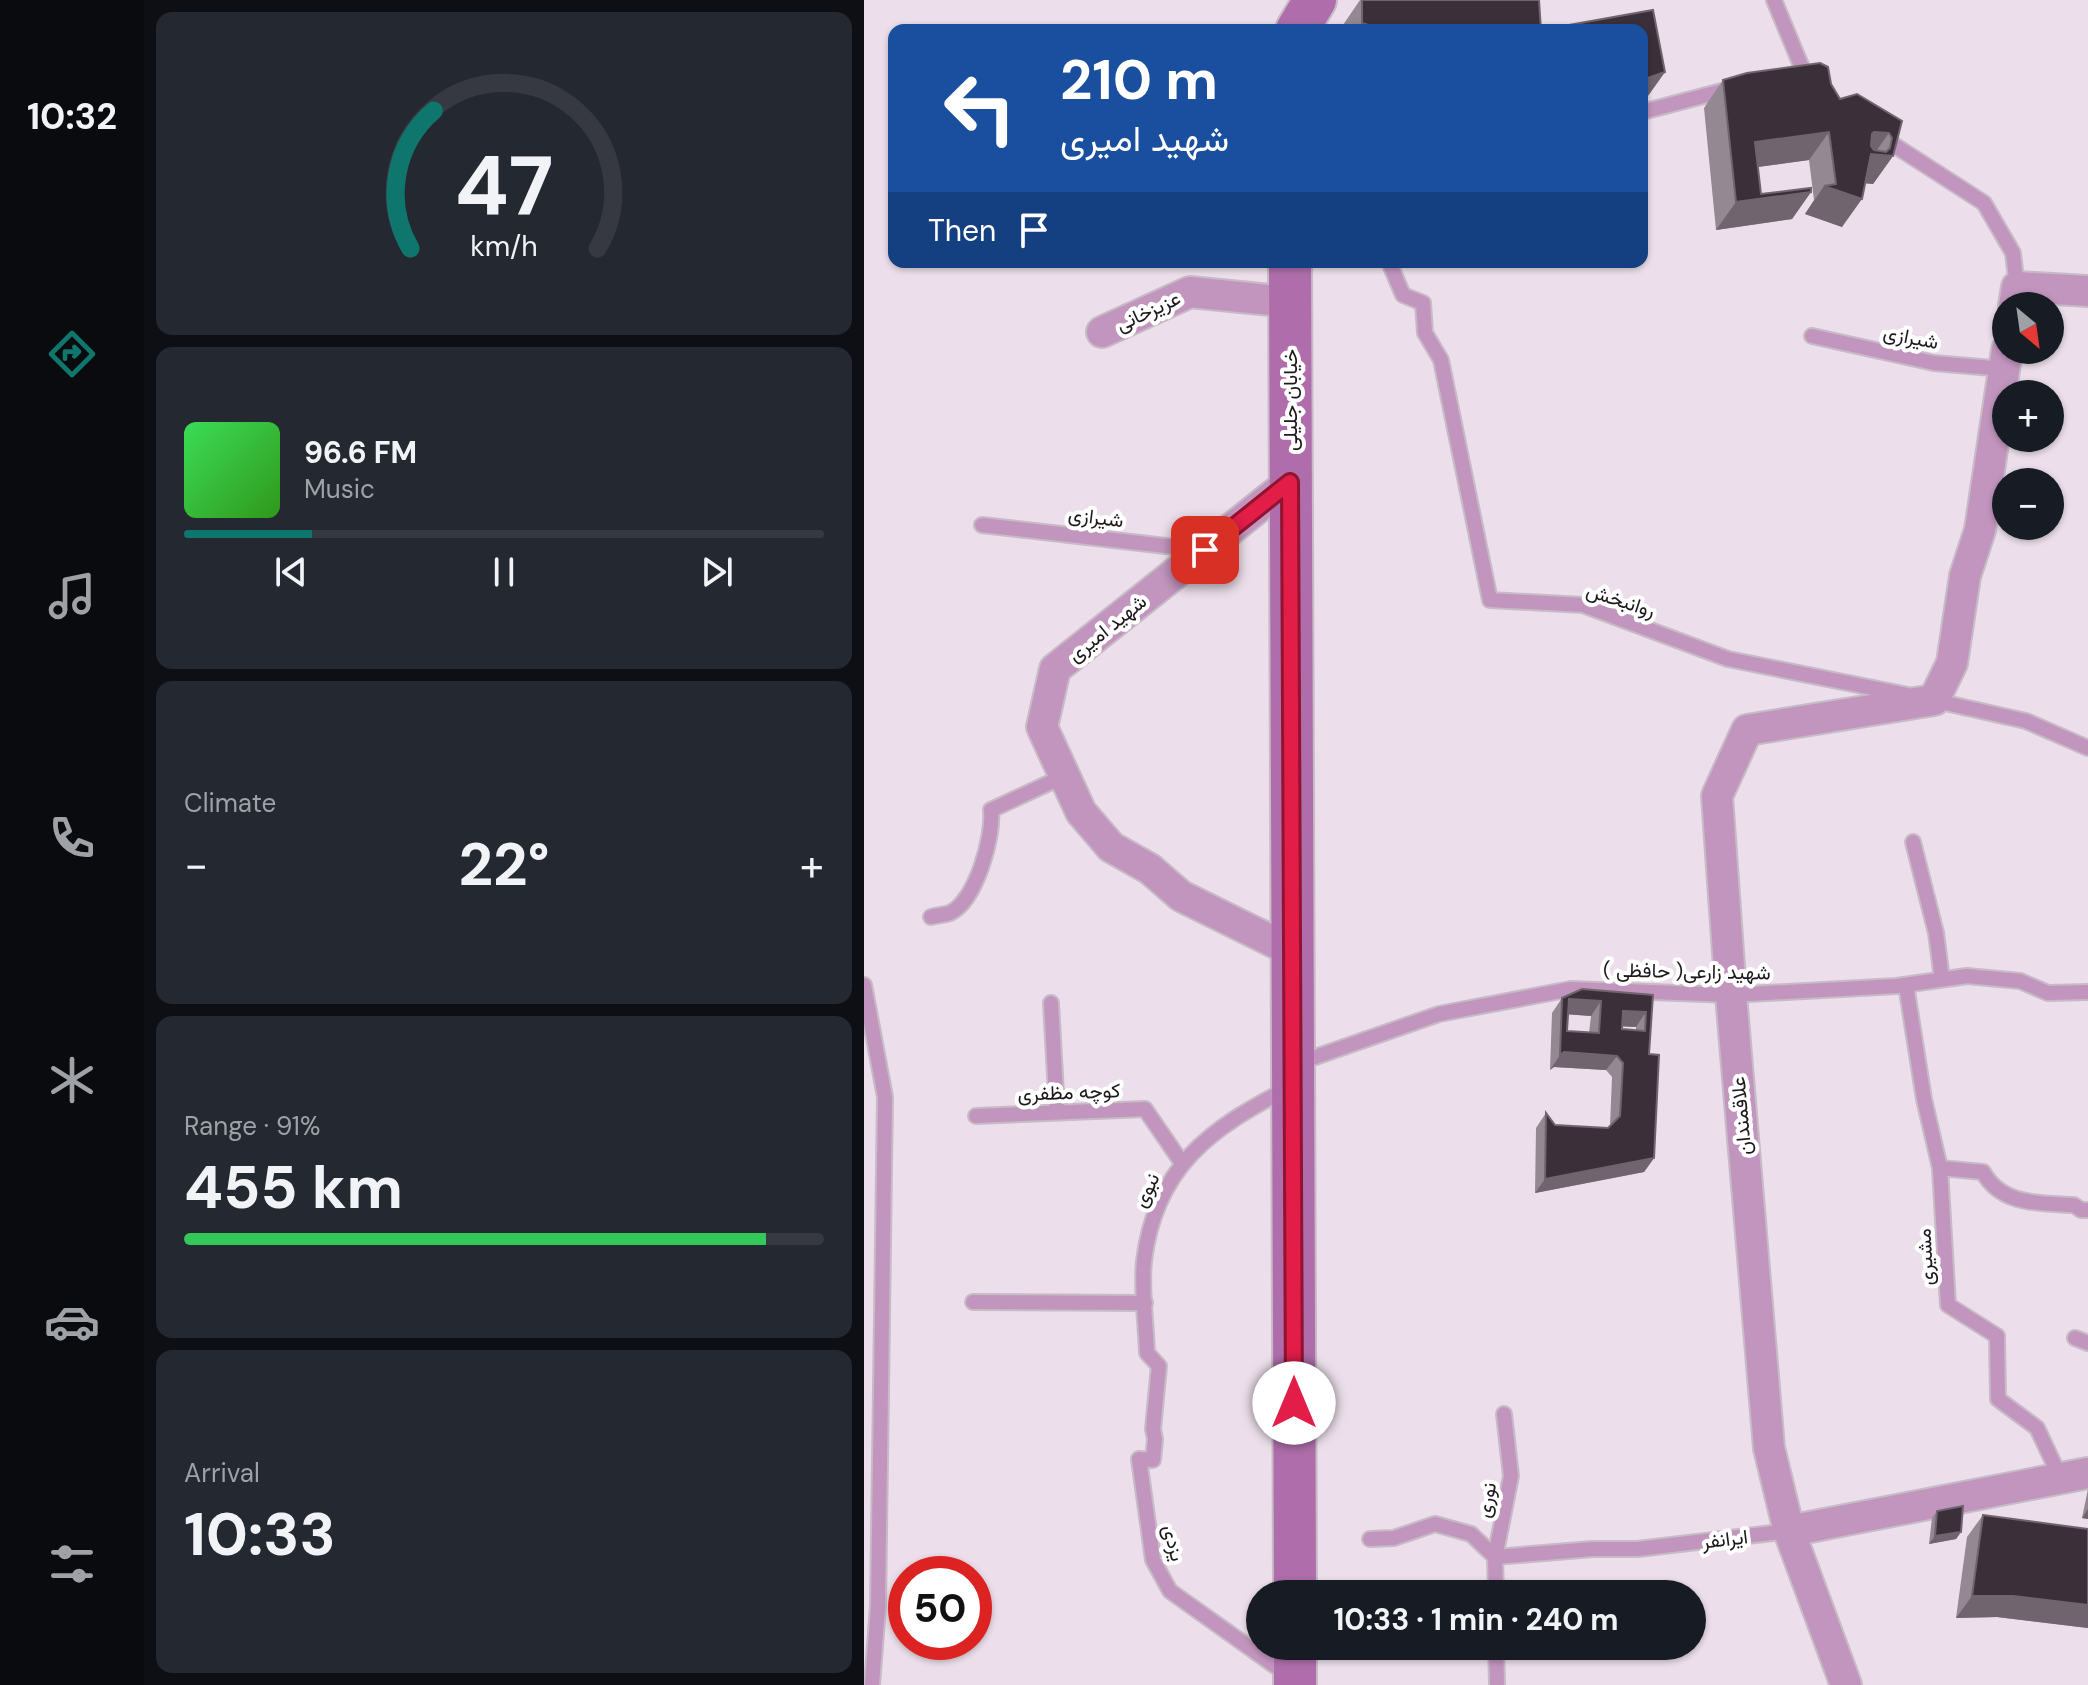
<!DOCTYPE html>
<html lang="en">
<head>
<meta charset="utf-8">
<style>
	body { margin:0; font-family:"DM Sans",Vazirmatn,sans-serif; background:#242831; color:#f1f3f6; height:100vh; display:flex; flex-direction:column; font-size:30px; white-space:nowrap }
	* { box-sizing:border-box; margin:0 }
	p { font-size:26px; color:#9ea1a6 }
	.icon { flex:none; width:44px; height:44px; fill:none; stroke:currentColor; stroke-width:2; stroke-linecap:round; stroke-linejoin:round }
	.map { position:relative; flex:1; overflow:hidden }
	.drawer { display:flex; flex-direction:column; gap:12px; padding:12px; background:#0d0f14; width:720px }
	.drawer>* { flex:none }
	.guide { position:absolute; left:24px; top:24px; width:760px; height:244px; border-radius:16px; box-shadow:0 2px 6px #0004; background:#1a4fa0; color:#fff; overflow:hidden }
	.needle { width:52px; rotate:151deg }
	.controls { position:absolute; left:1128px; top:292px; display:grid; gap:16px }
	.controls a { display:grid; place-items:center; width:72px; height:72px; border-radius:50%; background:#171b24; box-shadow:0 2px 6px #0004; font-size:40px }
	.speed { position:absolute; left:24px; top:1556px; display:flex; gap:16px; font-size:40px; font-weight:700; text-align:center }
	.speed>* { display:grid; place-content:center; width:104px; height:104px; border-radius:50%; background:#171b24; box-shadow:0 2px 6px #0004; line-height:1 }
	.speed .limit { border:12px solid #d22; background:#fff; color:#111 }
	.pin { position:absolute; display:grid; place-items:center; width:68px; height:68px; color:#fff; margin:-34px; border-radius:16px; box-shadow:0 4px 12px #0006 }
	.me { position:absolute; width:88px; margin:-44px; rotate:0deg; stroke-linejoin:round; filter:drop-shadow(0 0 6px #0008) }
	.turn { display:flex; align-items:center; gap:28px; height:168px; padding:0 40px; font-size:36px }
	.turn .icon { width:104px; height:104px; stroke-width:2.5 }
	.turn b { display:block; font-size:56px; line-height:68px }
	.then { display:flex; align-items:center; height:76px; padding:0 40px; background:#0003; gap:16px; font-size:30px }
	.big { font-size:60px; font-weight:700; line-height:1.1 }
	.drawer .tile { flex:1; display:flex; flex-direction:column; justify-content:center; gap:12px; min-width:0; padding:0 28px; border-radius:16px; background:#242831 }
	.drawer .dial { align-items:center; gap:0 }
	.dial svg { height:208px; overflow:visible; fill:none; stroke:#363941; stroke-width:7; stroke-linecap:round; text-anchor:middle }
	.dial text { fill:#f1f3f6; stroke:none }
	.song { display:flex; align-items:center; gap:24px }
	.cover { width:96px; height:96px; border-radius:12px; background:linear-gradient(135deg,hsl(130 70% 55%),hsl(110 70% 35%)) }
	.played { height:8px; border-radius:4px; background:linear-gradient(90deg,#0f766e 20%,#363941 20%) }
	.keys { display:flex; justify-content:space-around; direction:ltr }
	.heat { display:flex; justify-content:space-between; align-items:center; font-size:44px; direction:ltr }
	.charge { height:12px; border-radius:6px; background:linear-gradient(90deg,#34c759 91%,#363941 0) }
	.trip { position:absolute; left:382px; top:1580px; width:460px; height:80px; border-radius:40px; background:#171b24; box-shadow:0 2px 6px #0004; font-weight:700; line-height:80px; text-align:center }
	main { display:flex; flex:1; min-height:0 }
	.menu { display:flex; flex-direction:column; width:144px; justify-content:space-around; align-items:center; background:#090b0e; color:#9ea1a6 }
	.menu .icon { width:56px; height:56px }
	.menu .on { color:#0f766e }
	.menu b { font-size:36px; color:#f1f3f6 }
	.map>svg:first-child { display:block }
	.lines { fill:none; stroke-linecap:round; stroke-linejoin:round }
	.service-casing { stroke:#c7bbc6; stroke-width:18 }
	.minor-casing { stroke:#c7bbc6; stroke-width:34 }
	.secondary-casing { stroke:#c7bbc6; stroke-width:46 }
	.service { stroke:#c295be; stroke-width:14 }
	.minor { stroke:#c295be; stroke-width:30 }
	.secondary { stroke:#af6eab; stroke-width:42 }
	.wall { fill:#948892; fill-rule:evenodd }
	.shaded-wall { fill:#70646f }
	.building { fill:#3b303a; stroke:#70646f; stroke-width:2; fill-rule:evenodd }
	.route-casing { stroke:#92132f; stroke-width:20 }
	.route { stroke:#e11d48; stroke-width:14 }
	.labels { text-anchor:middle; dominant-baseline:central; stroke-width:8; stroke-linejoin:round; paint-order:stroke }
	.street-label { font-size:20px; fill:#1c181c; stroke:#fff }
</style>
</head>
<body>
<main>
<nav class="menu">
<b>10:32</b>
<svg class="icon on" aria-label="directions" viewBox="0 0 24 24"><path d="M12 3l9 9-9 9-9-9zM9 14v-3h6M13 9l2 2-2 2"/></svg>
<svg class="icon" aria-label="music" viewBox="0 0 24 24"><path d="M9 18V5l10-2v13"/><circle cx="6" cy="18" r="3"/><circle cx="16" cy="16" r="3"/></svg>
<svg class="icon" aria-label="phone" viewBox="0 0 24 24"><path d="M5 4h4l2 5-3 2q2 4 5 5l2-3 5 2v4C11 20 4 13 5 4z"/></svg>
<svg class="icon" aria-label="climate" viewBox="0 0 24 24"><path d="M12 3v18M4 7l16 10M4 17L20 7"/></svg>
<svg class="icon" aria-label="car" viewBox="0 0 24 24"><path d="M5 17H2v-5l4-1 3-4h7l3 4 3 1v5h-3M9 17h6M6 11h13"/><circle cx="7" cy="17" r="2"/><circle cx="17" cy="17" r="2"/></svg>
<svg class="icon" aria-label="filters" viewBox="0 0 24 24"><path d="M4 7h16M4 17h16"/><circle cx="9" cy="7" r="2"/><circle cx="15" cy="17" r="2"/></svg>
</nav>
<section class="drawer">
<div class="tile dial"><svg viewBox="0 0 100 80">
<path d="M14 69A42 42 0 1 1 86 69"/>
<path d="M14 69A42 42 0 0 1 23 16" stroke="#0f766e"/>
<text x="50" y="56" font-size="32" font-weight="700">47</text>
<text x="50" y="72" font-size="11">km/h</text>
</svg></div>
<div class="tile">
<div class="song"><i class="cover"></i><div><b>96.6 FM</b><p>Music</p></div></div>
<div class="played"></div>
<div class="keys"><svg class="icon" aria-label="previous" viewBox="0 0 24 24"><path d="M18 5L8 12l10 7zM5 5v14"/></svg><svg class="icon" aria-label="pause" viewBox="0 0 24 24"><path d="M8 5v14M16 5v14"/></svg><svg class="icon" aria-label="next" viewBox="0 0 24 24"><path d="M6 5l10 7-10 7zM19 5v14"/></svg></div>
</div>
<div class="tile"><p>Climate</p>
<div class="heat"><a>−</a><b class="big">22°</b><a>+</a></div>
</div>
<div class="tile"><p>Range · 91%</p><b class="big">455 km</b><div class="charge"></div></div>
<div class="tile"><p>Arrival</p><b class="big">10:33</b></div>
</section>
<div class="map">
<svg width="1224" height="1685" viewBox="0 0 1224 1685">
	<rect width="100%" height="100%" fill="#ecdfeb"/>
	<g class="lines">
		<g class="service-casing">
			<g id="service">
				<polyline points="910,0 943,80"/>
				<polyline points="778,112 866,89"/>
				<polyline points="1016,136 1120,203 1149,253 1153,287"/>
				<polyline points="525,262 539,295 559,303 561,333 577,360 626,600 719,605 864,659 1044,695"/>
				<polyline points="948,336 1070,363 1140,369"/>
				<polyline points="118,525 337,550"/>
				<polyline points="1068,700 1162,721 1224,748"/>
				<polyline points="1049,842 1072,933 1078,979"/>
				<path d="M67,917C73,915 80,915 86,913C112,901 130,836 127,810L200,776"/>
				<polyline points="0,985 21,1097 14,1606 8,1685"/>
				<polyline points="1042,985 1060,1099 1076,1168 1084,1305 1133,1336 1134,1399 1173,1428 1197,1479"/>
				<polyline points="187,1003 193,1112"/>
				<polyline points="434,1063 575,1014 707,989 867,995 1033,986 1103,976 1156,981 1184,993 1224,992"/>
				<polyline points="112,1116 281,1109 318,1163"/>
				<path d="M1076,1168L1119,1172C1138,1206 1176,1203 1210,1205L1217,1210H1224"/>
				<polyline points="109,1302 281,1303"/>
				<polyline points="1211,1338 1224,1343"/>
				<polyline points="506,1539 530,1538 571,1524 607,1534 631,1557 729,1549 774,1549 925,1531"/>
				<polyline points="632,1594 631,1557 647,1476 640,1414"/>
				<polyline points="632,1646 633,1683"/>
				<path d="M424,1675L306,1591L289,1560L275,1459L289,1460L291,1439L289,1429L295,1366L283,1353C282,1323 277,1291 280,1261C291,1168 346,1128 425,1088"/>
			</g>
		</g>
		<g class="minor-casing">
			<g id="minor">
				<polyline points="1150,306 1153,287 1224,291"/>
				<polyline points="238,332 326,292 426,302"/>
				<polyline points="426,482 191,669 178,727 217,812 247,847 286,869 317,896 428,951"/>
				<polyline points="925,1531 1224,1473"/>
				<polyline points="982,1685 925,1531 905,1448 867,995 853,796 883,730 1070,700 1088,663 1101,576 1116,530 1143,350"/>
			</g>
		</g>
		<g class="secondary-casing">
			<g id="secondary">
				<polyline points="433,30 451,0"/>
				<polyline points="426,262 431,1594"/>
				<polyline points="431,1646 431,1685"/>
			</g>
		</g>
		<use href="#service" class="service"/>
		<use href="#minor" class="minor"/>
		<use href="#secondary" class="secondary"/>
	</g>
	<g class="wall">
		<polygon points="496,0 675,0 677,30 789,10 801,72 781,100 778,102 778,30 479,30 479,25"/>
		<polygon points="859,80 967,84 976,99 1038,121 1029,156 1009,184 1001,183 978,227 941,214 950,200 945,160 894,167 897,194 947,192 928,219 852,230 840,108"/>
		<path d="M789,995L785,1054L790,1158L780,1172L671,1193L672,1128L682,1113L691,1125L744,1128L746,1126L748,1077L742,1070L690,1067L686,1070L688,1013L698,998ZM704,1014L727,1016L725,1033L703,1031ZM758,1026L772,1027V1030L758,1029Z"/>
		<polygon points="1224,1489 1224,1519 1218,1518"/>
		<polygon points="1073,1511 1097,1532 1092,1539 1065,1544 1068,1518"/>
		<polygon points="1119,1515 1224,1529 1224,1628 1133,1617 1092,1618 1103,1537"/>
	</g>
	<g class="shaded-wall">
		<polygon points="498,23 520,30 493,30"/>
		<polygon points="801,72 781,100 778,102 778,80"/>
		<polygon points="965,132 945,160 871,170 891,142"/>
		<polygon points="1010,132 1025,133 1010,154 1029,156 1009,184 987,182 1008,134"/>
		<polygon points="960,186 998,199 978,227 941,214"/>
		<polygon points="947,192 928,219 852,230 872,202"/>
		<polygon points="705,999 737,1001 727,1016 698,1014"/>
		<polygon points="759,1011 782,1012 772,1027 748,1026"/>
		<polygon points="700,1052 753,1056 742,1070 690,1067 686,1070 696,1055"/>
		<polygon points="790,1158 780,1172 671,1193 681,1179"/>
		<polygon points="1224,1509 1224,1519 1218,1518"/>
		<polygon points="1097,1532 1092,1539 1065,1544 1071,1536"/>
		<polygon points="1108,1596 1149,1596 1224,1605 1224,1628 1133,1617 1092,1618"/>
	</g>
	<g class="building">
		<polygon points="498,0 675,0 677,30 789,10 801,72 778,80 778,30 520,30 498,23"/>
		<path d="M956,63L964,67L967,84L976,99L993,94L1038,121L1029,156L1007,154L998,199L960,186L972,184L965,132L891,142L897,194L947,188V192L872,202L859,80L883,73ZM1010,132L1025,133L1028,138L1026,148L1022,152L1010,150L1007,146L1008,134Z"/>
		<path d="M718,989L789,995L785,1054L795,1055L790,1158L681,1179L682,1113L691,1125L744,1128L756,1116L759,1063L753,1056L700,1052L696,1055L698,998ZM705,999L737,1001L735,1033L703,1031ZM759,1011L782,1012L781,1031L758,1029Z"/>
		<polygon points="1099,1506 1097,1532 1071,1536 1073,1511"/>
		<polygon points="1119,1515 1224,1529 1224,1605 1149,1596 1108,1596"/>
	</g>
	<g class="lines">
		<g class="route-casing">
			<polyline id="route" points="341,550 426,482 430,1403"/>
		</g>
		<use href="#route" class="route"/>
	</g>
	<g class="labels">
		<g class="street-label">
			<text transform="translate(284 311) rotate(-25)">عزیزخانی</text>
			<text transform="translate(1047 337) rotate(11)">شیرازی</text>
			<text transform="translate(426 400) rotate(-90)">خیابان جلیلی</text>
			<text transform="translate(232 517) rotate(7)">شیرازی</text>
			<text transform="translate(757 600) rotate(18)">روانبخش</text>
			<text transform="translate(243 628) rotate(-39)">شهید امیری</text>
			<text transform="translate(823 971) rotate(1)">شهید زارعی( حافظی )</text>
			<text transform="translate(205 1092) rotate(-2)">کوچه مظفری</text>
			<text transform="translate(877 1116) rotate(-95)">علاقمندان</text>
			<text transform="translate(282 1190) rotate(-64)">نبوی</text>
			<text transform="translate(1061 1257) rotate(-93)">مشیری</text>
			<text transform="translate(622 1500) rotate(-79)">نوری</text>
			<text transform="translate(861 1539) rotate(-7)">ایرانفر</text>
			<text transform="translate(310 1543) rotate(76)">یزدی</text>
		</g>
	</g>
</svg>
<div class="controls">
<a><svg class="needle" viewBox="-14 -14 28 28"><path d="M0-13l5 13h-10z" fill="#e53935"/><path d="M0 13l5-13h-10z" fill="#9ea1a6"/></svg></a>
<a>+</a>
<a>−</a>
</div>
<div class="speed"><div class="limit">50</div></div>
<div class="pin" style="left:341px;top:550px;background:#d93025"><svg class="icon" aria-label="arrive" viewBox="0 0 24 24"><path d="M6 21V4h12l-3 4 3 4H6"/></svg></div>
<svg class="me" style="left:430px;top:1403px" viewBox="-20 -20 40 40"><circle r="19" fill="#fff"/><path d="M0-13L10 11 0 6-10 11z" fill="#e11d48"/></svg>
<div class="trip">10:33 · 1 min · 240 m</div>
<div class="guide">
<div class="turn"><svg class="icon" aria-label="left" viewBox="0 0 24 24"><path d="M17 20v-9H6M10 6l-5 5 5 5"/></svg><div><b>210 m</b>شهید امیری</div></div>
<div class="then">Then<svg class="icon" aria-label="arrive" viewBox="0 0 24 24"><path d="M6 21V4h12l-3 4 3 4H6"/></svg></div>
</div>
</div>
</main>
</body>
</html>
